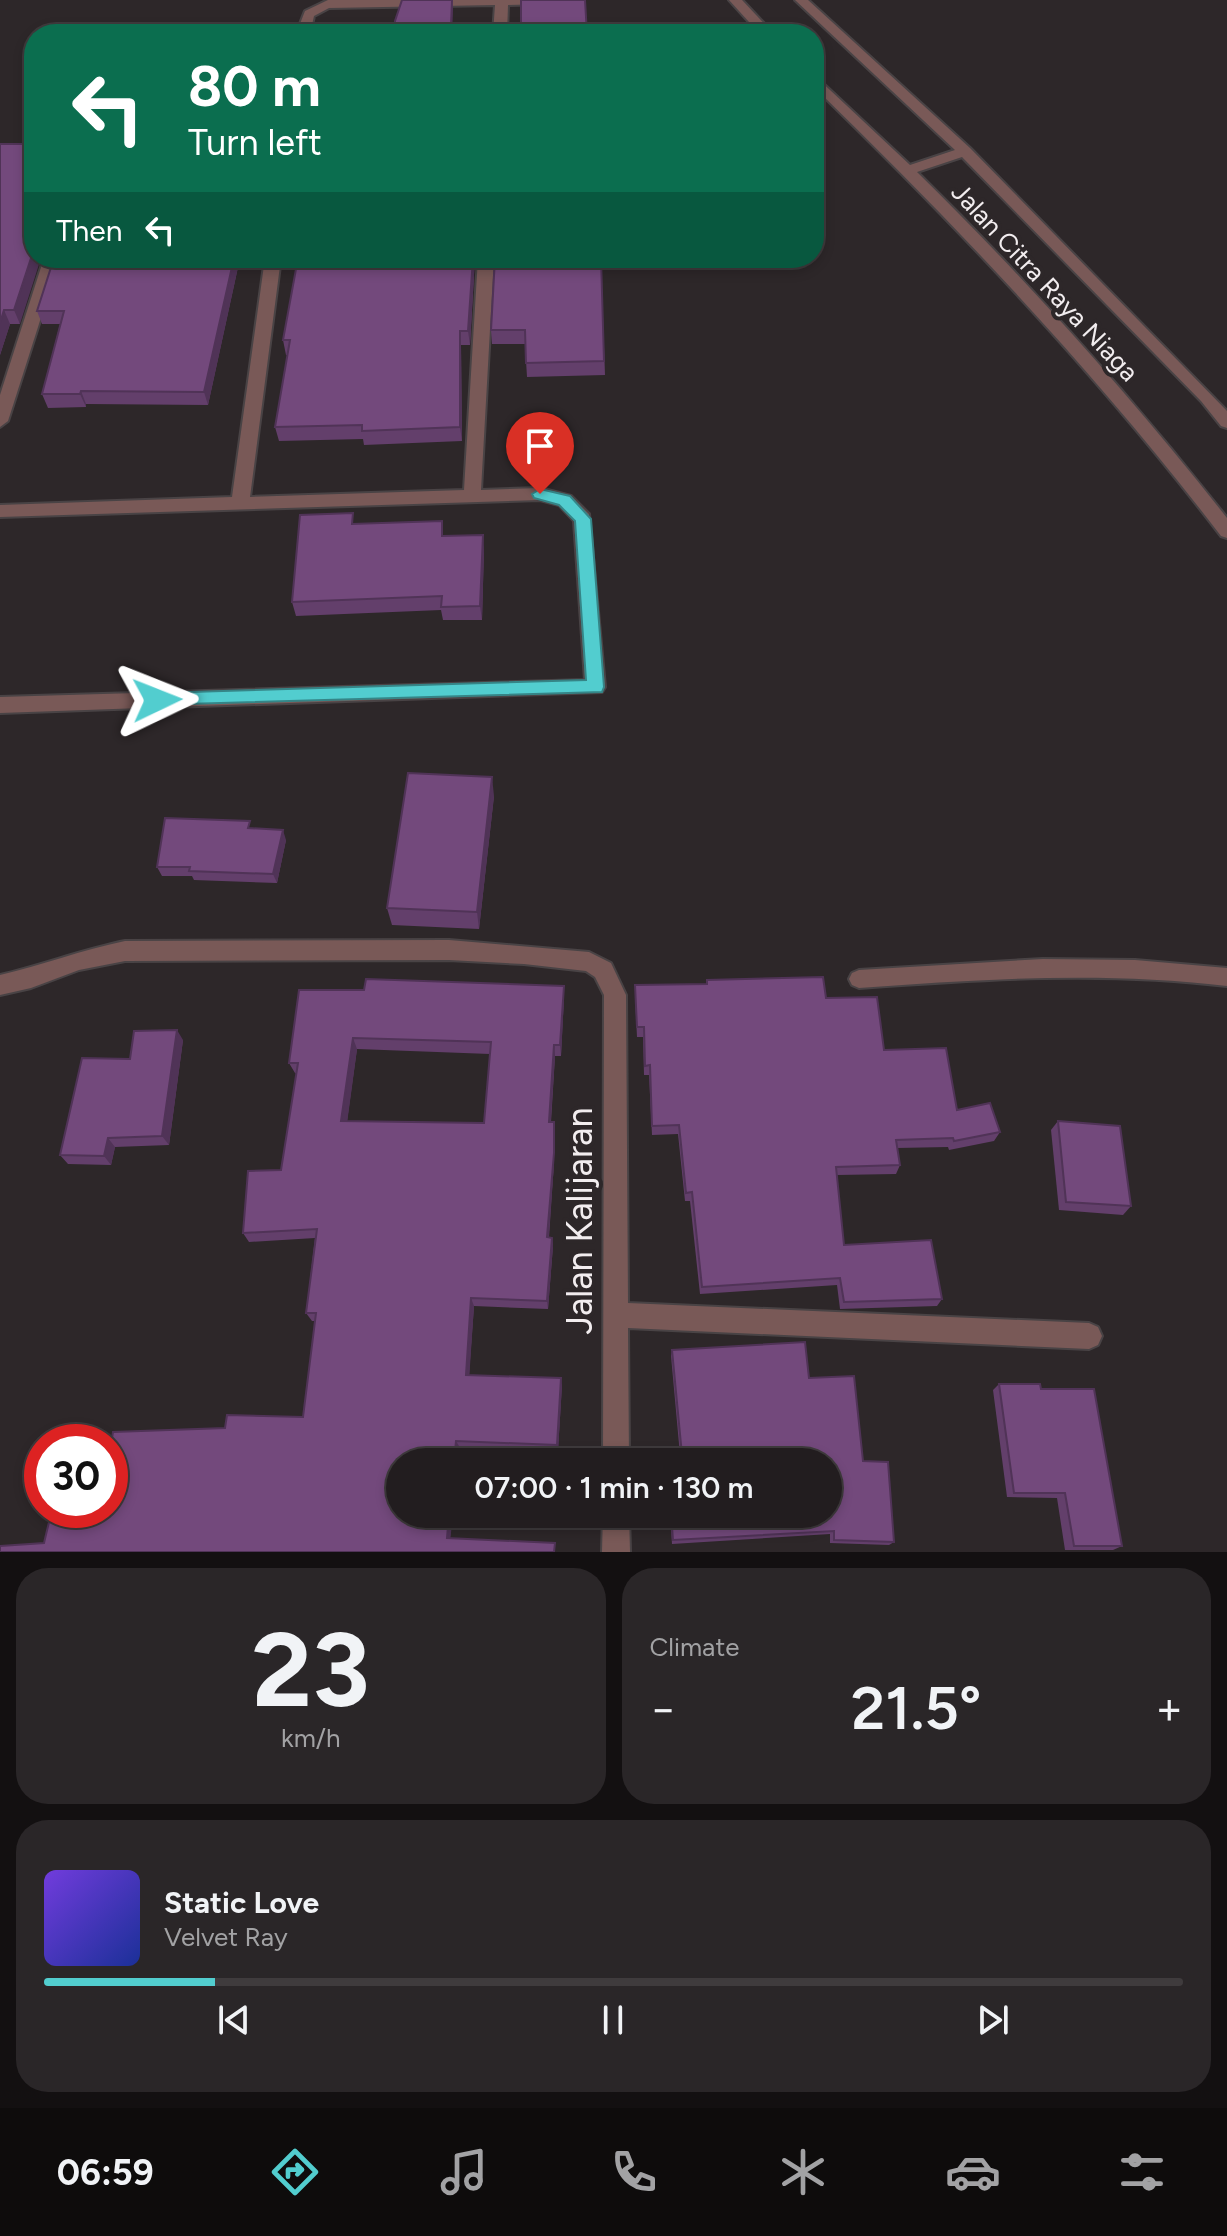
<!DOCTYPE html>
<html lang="en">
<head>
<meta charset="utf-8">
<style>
	body { margin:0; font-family:Figtree,sans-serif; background:#2a2628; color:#f1f3f6; height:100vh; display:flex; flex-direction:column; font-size:30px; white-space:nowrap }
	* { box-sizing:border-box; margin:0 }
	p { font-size:26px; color:#a2a2a4 }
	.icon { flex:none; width:44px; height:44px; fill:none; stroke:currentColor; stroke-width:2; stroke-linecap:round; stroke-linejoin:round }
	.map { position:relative; height:1552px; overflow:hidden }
	.panel { display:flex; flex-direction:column; gap:16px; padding:16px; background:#131011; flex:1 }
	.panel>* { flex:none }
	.guide { position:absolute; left:24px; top:24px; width:800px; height:244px; border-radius:32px; box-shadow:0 4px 12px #0003,0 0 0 2px #3f3b3d; background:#0b6e4f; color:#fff; overflow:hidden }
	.speed { position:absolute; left:24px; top:1424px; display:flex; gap:16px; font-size:40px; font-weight:700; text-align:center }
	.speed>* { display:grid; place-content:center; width:104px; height:104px; border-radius:50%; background:#221d1f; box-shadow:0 4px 12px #0003,0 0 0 2px #3f3b3d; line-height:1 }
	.speed .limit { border:12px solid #d22; background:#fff; color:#111 }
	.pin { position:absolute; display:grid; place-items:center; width:68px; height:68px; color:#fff; margin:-82px -34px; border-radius:50% 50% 50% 0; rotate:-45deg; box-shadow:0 0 8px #0007 }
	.pin .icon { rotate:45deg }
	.me { position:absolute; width:88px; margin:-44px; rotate:88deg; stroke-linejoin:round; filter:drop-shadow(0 0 6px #0008) }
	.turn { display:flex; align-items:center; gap:28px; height:168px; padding:0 32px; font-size:36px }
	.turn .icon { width:104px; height:104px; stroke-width:2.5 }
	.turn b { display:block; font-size:56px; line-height:68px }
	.then { display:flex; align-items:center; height:76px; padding:0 32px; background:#0003; gap:16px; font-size:30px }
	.big { font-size:60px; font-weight:600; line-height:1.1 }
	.panel .card { flex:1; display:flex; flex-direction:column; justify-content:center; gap:12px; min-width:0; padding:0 28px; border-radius:32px; background:#2a2628 }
	.panel .dial { align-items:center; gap:0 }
	.dial b { font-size:104px; line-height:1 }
	.song { display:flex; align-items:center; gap:24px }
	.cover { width:96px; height:96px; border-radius:12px; background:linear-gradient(135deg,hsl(260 70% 55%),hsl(230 70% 35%)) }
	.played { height:8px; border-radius:4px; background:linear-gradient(90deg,#52cdcf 15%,#3f3b3d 15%) }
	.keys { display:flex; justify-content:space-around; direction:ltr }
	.heat { display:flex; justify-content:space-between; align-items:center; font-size:44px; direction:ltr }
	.panel .tiles { flex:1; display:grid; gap:16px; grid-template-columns:1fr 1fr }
	.card:last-child { grid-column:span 2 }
	.trip { position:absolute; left:386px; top:1448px; width:456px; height:80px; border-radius:40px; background:#221d1f; box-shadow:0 4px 12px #0003,0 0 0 2px #3f3b3d; font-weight:600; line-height:80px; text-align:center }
	.tab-bar { display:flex; height:128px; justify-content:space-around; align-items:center; background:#0e0c0c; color:#a2a2a4 }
	.tab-bar .icon { width:56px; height:56px }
	.tab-bar .current { color:#52cdcf }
	.tab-bar b { font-size:36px; color:#f1f3f6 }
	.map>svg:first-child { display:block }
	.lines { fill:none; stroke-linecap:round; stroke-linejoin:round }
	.service-casing { stroke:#494345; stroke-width:4 }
	.minor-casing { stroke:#494345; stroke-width:4 }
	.tertiary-casing { stroke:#494345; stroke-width:4 }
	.service { fill:#795957; fill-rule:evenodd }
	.minor { fill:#795957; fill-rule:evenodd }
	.tertiary { fill:#795957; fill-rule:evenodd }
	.wall { fill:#633f6b; fill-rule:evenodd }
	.shaded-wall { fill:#503357 }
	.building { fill:#73497c; stroke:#503357; stroke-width:2; fill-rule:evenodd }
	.route { fill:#52cdcf; stroke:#358587; stroke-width:2 }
	.labels { text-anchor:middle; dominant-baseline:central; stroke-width:8; stroke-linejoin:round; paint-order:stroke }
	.far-street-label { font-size:26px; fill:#f2edef; stroke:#2d2729 }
	.near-street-label { font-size:36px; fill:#f2edef; stroke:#2d2729 }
</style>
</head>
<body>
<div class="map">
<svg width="1227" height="1552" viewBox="0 0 1227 1552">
	<rect width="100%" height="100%" fill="#2d2729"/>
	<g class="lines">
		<g class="service-casing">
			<path id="service" d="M1043,959L1135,960L1227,968V986C1104,971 982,979 859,988L852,985L849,979L852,973L859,970Z"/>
		</g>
		<g class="minor-casing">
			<g id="minor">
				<polygon points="328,0 552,0 546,4 508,5 507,34 493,34 495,5 329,8 314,16 310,34 296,34 305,11"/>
				<polygon points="44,258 60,258 8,421 0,427 0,395"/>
				<polygon points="265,258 281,258 250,497 464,490 478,258 494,258 481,490 540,488 571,496 589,514 605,687 602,692 0,713 0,697 585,680 574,521 559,505 540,500 0,517 0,505 232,497"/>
				<path d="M449,940L589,952L611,963L626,995L628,1303L1089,1323L1098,1327L1102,1336L1098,1345L1089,1349L628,1328L629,1462H603L604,995L595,977L586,971L524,964L449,960L125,961L79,970L31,988L0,995V975C43,965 81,950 125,941Z"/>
				<polygon points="603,1514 629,1514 630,1552 602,1552"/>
			</g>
		</g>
		<g class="tertiary-casing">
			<g id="tertiary">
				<polygon points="729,0 742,0 774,34 760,34"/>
				<path d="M795,0H808L970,148L1227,411V428L1221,426L1201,401L962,157L917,172C1028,281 1131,396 1227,518V538L1221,536C1097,374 959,228 814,87V75L910,165L955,150Z"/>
			</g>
		</g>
		<use href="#service" class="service"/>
		<use href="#minor" class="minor"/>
		<use href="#tertiary" class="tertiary"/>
	</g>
	<g class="wall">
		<polygon points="0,144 20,324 10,324 0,355"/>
		<polygon points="240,258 208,405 86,404 86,407 48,408 42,394 60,324 42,324 37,311"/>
		<polygon points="475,258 470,345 461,345 462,441 364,445 363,439 279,441 275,427 288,355 286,355 283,340"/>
		<polygon points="601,258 605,375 527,377 525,344 492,344 491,330"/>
		<polygon points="355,524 444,536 484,549 482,620 443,620 441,610 296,616 292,602"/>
		<polygon points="494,796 479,929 392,925 387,908"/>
		<polygon points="253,829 286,840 277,883 194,880 192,876 162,876 157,867"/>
		<polygon points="707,980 826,998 884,1050 957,1110 1000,1132 994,1141 949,1150 948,1147 897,1148 900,1165 896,1174 837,1175 844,1245 942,1299 937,1306 840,1309 837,1285 700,1294 690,1201 685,1201 678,1134 652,1135 649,1075 644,1075 643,1037 637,1037 635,996 635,985 707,984"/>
		<path d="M564,986V998L561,1056H555L551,1122H554V1163L549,1237L552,1238L553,1246L548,1309L474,1306L469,1375L562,1385L558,1451L459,1446L450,1538L556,1547L44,1543L100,1521L225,1428L303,1417L315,1321H312L306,1313L315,1238L249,1242L243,1233L281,1170L297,1074L295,1073L289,1063L364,990ZM357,1049L490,1054L484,1123L347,1121Z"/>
		<polygon points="183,1040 169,1145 115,1147 111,1165 68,1164 60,1155 130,1059"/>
		<polygon points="1058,1121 1131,1206 1123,1215 1059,1210 1051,1130"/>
		<polygon points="672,1350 809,1378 863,1461 894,1542 889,1545 830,1543 830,1534 672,1544 670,1514 828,1514 828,1462 667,1462 667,1456 680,1455 671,1356"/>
		<polygon points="999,1384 1041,1389 1122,1546 1113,1550 1065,1550 1057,1498 1007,1497 993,1390"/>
	</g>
	<g class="shaded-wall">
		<polygon points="452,0 453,9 452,34 451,26"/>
		<polygon points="34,249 34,258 41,258 20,324 14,310"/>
		<polygon points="234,258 240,258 208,405 204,392"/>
		<polygon points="473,258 475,258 470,345 468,331"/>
		<polygon points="4,310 10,324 0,355 0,323"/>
		<polygon points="460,331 461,345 462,441 460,427"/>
		<polygon points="81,391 86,404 86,407 80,394"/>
		<polygon points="483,535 484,549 482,620 480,606"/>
		<polygon points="492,777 494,796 479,929 477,912"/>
		<polygon points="283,830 286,840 277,883 273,874"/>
		<polygon points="564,986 564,998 561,1056 560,1045"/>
		<polygon points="177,1030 183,1040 169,1145 162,1136"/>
		<polygon points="353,1038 357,1049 346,1131 341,1121"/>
		<polygon points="554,1045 555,1056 550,1132 549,1122"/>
		<polygon points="554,1122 554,1163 548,1246 547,1237"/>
		<polygon points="108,1138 115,1147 111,1165 104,1156"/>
		<polygon points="552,1238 553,1246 548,1309 547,1301"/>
		<polygon points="471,1298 474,1306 469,1381 466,1375"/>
		<polygon points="561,1378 562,1385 558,1451 557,1445"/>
		<polygon points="456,1441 459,1446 458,1462 454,1462"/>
		<polygon points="449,1514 453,1514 450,1542 447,1538"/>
	</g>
	<g class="building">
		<polygon points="402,0 452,0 451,26 521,24 521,0 585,0 587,34 395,34 395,21"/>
		<polygon points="0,144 34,144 34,249 14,310 4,310 0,323"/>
		<polygon points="54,258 234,258 204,392 81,391 80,394 42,394 64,311 37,311"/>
		<polygon points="298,258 473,258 468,331 460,331 460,427 362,431 362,425 275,427 290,340 283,340"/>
		<polygon points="495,258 601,258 604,361 526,363 525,330 491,330"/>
		<polygon points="353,513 352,524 442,521 442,536 483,535 480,606 441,607 442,596 292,602 300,515"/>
		<polygon points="408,773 492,777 477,912 387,908"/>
		<polygon points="165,818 250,821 248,828 283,830 273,874 189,871 190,867 157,867"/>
		<polygon points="823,977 826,998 877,997 884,1050 946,1048 957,1110 990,1103 1000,1132 954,1141 953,1138 896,1140 900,1165 836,1167 844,1245 931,1240 942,1299 844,1302 840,1278 702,1287 692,1192 686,1193 679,1125 652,1126 650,1065 645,1066 644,1027 637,1027 635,985 707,984 707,980"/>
		<path d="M366,979L564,986L560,1045H554L549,1122H554V1153L547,1237L552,1238L547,1301L471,1298L466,1375L561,1378L557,1445L456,1441L454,1462H400V1514H449L447,1538L555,1543L554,1552H0V1546L44,1543L49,1522L100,1521L102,1510H110V1451L113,1432L225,1428L227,1415L303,1417L316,1313H306L317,1229L243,1233L248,1171L281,1170L298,1063H289L299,990H364ZM353,1038L491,1042L484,1123L341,1121Z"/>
		<polygon points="177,1030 162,1136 108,1138 104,1156 60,1155 82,1058 130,1059 134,1031"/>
		<polygon points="1058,1121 1120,1126 1131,1206 1066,1202"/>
		<polygon points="805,1342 809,1378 854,1376 863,1461 888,1462 894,1542 834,1540 834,1531 673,1540 671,1514 828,1514 828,1462 668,1462 667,1456 682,1455 672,1350"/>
		<polygon points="999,1384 1040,1384 1041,1389 1094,1389 1122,1546 1074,1546 1065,1493 1014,1493"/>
	</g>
	<polygon class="route" points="540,489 570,496 591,519 604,687 602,692 150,705 148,700 150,695 157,693 586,680 575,521 559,505 534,498 532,494"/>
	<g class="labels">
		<g class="far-street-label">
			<text transform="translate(1045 282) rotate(47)">Jalan Citra Raya Niaga</text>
		</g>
		<g class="near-street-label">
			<text transform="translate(579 1221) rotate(-90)">Jalan Kalijaran</text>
		</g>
	</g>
</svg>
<div class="speed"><div class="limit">30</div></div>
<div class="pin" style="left:540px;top:494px;background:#d93025"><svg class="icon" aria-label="arrive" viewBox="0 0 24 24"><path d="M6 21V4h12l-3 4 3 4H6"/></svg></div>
<svg class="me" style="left:157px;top:700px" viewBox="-20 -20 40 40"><path d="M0-17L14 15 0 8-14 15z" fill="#52cdcf" stroke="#fff" stroke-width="4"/></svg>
<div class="trip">07:00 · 1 min · 130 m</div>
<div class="guide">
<div class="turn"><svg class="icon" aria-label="left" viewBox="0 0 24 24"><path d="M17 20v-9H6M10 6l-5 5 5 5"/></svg><div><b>80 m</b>Turn left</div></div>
<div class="then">Then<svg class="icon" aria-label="left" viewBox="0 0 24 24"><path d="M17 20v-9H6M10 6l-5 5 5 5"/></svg></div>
</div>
</div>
<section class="panel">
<div class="tiles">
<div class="card dial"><b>23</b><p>km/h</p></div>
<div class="card"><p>Climate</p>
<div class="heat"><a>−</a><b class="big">21.5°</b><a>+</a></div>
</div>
<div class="card">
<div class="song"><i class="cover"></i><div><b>Static Love</b><p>Velvet Ray</p></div></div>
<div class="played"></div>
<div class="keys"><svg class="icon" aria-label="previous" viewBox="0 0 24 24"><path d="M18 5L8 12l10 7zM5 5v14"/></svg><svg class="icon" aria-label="pause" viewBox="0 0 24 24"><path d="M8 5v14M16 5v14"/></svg><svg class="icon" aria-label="next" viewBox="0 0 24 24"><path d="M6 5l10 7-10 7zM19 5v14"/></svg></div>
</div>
</div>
</section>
<nav class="tab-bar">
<b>06:59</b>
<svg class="icon current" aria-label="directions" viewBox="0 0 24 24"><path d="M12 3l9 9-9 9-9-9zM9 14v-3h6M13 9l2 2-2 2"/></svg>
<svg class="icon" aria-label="music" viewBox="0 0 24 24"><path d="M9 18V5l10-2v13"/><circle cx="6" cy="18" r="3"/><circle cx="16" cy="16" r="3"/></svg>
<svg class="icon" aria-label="phone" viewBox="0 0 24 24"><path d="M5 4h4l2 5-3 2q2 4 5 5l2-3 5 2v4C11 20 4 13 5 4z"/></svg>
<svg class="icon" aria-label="climate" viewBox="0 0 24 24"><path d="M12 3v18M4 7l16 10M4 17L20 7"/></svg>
<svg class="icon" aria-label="car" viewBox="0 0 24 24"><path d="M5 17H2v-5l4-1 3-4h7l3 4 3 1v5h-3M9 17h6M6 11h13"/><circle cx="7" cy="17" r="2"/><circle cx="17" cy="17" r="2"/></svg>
<svg class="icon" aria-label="filters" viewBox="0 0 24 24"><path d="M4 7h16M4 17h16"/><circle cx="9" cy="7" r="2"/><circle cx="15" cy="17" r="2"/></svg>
</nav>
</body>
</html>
